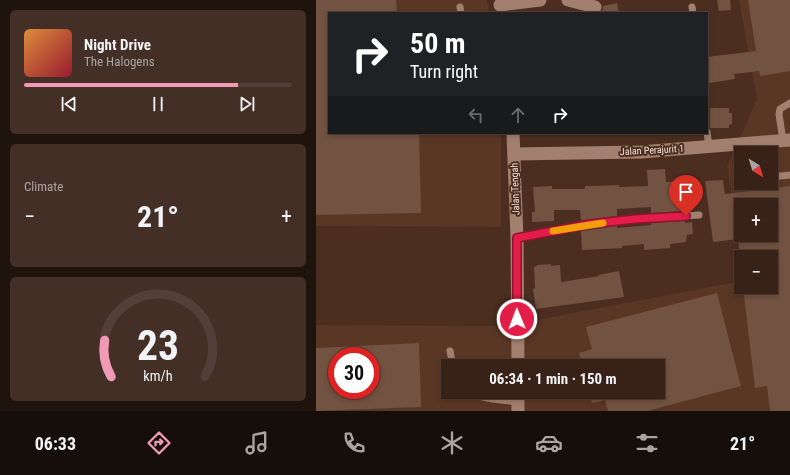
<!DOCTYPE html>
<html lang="en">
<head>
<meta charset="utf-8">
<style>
	body { margin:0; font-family:"Roboto Condensed",sans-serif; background:#432f25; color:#f1f3f6; height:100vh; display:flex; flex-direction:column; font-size:15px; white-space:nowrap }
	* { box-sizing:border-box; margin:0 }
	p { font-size:13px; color:#aba4a2 }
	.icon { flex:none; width:22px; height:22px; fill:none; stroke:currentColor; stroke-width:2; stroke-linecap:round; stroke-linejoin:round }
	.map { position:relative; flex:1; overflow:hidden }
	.sheet { display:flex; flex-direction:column; gap:10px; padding:10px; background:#1f130d; width:316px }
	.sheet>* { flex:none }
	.guide { position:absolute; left:12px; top:12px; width:380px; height:122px; border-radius:0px; box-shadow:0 2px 6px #0003,0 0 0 1px #523f37; background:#202124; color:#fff; overflow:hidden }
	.needle { width:26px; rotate:142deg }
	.buttons { position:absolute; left:418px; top:146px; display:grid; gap:8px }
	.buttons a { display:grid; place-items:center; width:44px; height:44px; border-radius:0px; background:#382218; box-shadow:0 2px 6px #0003,0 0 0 1px #523f37; font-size:20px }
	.speed { position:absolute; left:12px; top:347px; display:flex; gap:8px; font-size:20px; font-weight:700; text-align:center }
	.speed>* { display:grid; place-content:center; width:52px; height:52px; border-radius:50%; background:#382218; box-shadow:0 2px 6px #0003,0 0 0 1px #523f37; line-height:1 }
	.speed .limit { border:6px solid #d22; background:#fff; color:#111 }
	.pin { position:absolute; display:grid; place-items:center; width:34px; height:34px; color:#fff; margin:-41px -17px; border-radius:50% 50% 50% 0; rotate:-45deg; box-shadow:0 0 4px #0007 }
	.pin .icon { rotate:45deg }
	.me { position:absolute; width:44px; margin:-22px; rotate:359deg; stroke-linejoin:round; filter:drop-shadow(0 0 3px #0008) }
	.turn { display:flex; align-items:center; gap:14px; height:84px; padding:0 16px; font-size:18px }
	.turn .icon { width:52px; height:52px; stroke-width:2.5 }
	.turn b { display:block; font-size:28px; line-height:34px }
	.lanes { display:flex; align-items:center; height:38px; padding:0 16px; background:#0003; justify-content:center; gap:20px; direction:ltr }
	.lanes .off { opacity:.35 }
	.big { font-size:30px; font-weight:700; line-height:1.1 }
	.sheet .card { flex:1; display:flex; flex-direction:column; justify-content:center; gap:6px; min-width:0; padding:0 14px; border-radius:6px; background:#432f25 }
	.sheet .dial { align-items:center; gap:0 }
	.dial svg { height:104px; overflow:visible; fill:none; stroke:#523f37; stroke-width:7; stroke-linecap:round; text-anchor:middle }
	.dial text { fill:#f1f3f6; stroke:none }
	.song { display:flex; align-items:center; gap:12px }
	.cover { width:48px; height:48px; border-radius:6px; background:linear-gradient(135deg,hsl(30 70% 55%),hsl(350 70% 35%)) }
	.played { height:4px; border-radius:2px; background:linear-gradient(90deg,#f09ab6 80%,#523f37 80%) }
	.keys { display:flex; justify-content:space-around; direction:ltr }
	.heat { display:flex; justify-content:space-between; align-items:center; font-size:22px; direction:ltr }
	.trip { position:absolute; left:125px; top:359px; width:224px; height:40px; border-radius:0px; background:#382218; box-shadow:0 2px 6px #0003,0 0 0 1px #523f37; font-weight:700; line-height:40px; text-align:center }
	.menu { display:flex; height:64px; justify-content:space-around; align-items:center; background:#160e0a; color:#aba4a2 }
	.menu .icon { width:28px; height:28px }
	.menu .active { color:#f09ab6 }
	.menu b { font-size:18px; color:#f1f3f6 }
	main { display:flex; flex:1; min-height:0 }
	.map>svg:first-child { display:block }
	.built { fill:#5a3624; fill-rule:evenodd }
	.building { fill:#725240; fill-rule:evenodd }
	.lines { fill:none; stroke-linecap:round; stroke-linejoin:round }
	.lane { stroke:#a27f6f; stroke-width:7 }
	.street { stroke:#a27f6f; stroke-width:13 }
	.route-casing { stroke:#92132f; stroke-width:10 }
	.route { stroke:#e11d48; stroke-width:7 }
	.slow { stroke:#f59e0b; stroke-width:7 }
	.labels { text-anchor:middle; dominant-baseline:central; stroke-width:4; stroke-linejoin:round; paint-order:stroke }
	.street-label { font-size:10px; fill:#f6e2d9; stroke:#4b2e20 }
</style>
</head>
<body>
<main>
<section class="sheet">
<div class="card">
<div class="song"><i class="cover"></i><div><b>Night Drive</b><p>The Halogens</p></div></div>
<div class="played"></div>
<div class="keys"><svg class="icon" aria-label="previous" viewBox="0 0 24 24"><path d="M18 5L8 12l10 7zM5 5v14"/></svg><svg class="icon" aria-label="pause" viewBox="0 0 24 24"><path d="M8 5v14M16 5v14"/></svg><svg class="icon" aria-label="next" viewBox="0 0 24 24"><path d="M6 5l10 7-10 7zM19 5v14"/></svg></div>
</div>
<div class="card"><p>Climate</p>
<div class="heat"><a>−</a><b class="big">21°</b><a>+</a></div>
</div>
<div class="card dial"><svg viewBox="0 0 100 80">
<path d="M14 69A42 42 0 1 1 86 69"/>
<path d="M14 69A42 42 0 0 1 9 41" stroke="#f09ab6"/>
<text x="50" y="56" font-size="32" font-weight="700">23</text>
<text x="50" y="72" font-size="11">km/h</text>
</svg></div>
</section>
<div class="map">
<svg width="474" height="411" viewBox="0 0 474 411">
	<rect width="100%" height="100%" fill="#4b2e20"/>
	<g class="built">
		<polygon points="0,0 171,0 173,13 13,13 13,133 185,133 185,227 0,226"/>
		<path d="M423,0H474V411H0V325L189,326L425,281V287H455V257H425L411,166L441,100ZM425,153H455V183H425ZM425,205H455V235H425ZM21,356H55V390H21ZM132,366H342V392H132Z"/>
	</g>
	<g class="building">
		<polygon points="0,0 80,0 81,13 13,13 13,133 103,133 105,213 0,215"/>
		<polygon points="401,0 414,0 415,10 403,11"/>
		<polygon points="432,0 474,0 474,71 444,76 443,71 418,74 419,79 393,83 391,57 440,51"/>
		<polygon points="301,3 303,13 284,13 287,9 287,6"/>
		<polygon points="394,108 413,108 413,113 416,113 416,124 413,125 413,128 394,128"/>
		<polygon points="349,169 350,182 368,181 369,211 335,213 335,207 301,209 301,216 265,221 264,210 238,210 238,221 216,222 216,212 219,212 217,187 236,186 236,189 269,189 269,186 277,186 303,185 304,187 332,186 331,170"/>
		<path d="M407,180L409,194L474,186V411H454L451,386L439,388L427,287H455V257H424L422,239L397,242L389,181ZM425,205H455V235H425Z"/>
		<polygon points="369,221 369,223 376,222 377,234 371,235 370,242 354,244 354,248 328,250 328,244 306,246 306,248 266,250 265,231 301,226 301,228 335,225 335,223"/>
		<polygon points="235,264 235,266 244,265 245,282 283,276 282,275 303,271 308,297 220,309 217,289 219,288 218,267 221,266 221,265"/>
		<polygon points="401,293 425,386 331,411 292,411 289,400 276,403 273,392 342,392 342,366 267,366 263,353 276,349 270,327"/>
		<path d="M103,343L105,407L0,411V348ZM21,356H55V390H21Z"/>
	</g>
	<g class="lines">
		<g class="lane">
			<polyline points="144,7 145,13"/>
			<polyline points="376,7 377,13"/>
			<polyline points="391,132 393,147"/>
			<polyline points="467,141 463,114 464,109 474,103"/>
			<polyline points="455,177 474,175"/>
			<polyline points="201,238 274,224 319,219 383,215"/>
			<polyline points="134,351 137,366"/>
			<polyline points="151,392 153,394 176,399 202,402"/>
		</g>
		<g class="street">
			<polyline points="252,0 279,7"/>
			<polyline points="184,5 224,0"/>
			<polyline points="197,133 201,238 202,366"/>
			<polyline points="198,154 325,152 474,140"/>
			<polyline points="202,392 202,411"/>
		</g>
	</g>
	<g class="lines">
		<g class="route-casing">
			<polyline id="route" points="201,319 201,238 274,224 319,219 370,216"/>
		</g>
		<use href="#route" class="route"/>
		<polyline class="slow" points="237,231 287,223"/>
	</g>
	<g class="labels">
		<g class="street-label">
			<text transform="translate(336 150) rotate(-3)">Jalan Perajurit 1</text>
			<text transform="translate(199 189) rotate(-92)">Jalan Tengah</text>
		</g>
	</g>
</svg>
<div class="buttons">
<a><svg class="needle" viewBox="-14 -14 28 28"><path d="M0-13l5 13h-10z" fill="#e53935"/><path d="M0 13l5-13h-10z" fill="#aba4a2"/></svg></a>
<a>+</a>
<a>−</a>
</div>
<div class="speed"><div class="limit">30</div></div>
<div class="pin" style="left:370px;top:216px;background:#d93025"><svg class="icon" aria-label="arrive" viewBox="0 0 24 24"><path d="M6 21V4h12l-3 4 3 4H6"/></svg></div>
<svg class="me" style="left:201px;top:319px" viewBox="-20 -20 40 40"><circle r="17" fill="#e11d48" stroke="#fff" stroke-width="3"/><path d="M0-11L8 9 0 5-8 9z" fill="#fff"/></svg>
<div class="trip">06:34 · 1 min · 150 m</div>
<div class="guide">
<div class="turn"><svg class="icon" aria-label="right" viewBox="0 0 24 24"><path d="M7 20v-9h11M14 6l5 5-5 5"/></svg><div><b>50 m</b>Turn right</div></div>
<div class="lanes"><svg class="icon off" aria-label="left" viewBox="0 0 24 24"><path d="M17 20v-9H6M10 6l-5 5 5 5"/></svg><svg class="icon off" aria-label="ahead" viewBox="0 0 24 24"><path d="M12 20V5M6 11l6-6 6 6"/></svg><svg class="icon" aria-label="right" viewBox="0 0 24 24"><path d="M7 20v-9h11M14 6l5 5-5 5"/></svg></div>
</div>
</div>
</main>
<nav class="menu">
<b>06:33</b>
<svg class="icon active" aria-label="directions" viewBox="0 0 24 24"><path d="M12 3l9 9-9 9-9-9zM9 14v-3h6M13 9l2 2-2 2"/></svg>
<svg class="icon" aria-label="music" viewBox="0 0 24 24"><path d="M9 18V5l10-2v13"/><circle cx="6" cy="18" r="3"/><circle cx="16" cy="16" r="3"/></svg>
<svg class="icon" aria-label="phone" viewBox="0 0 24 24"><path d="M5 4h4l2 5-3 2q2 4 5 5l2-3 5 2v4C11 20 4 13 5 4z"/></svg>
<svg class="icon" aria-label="climate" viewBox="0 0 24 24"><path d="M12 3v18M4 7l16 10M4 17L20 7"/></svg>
<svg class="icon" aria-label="car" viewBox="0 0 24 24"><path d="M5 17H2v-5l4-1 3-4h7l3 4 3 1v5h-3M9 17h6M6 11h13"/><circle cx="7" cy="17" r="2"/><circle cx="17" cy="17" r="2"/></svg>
<svg class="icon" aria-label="filters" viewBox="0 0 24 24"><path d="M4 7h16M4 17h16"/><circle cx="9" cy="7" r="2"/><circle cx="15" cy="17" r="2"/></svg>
<b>21°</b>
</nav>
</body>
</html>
